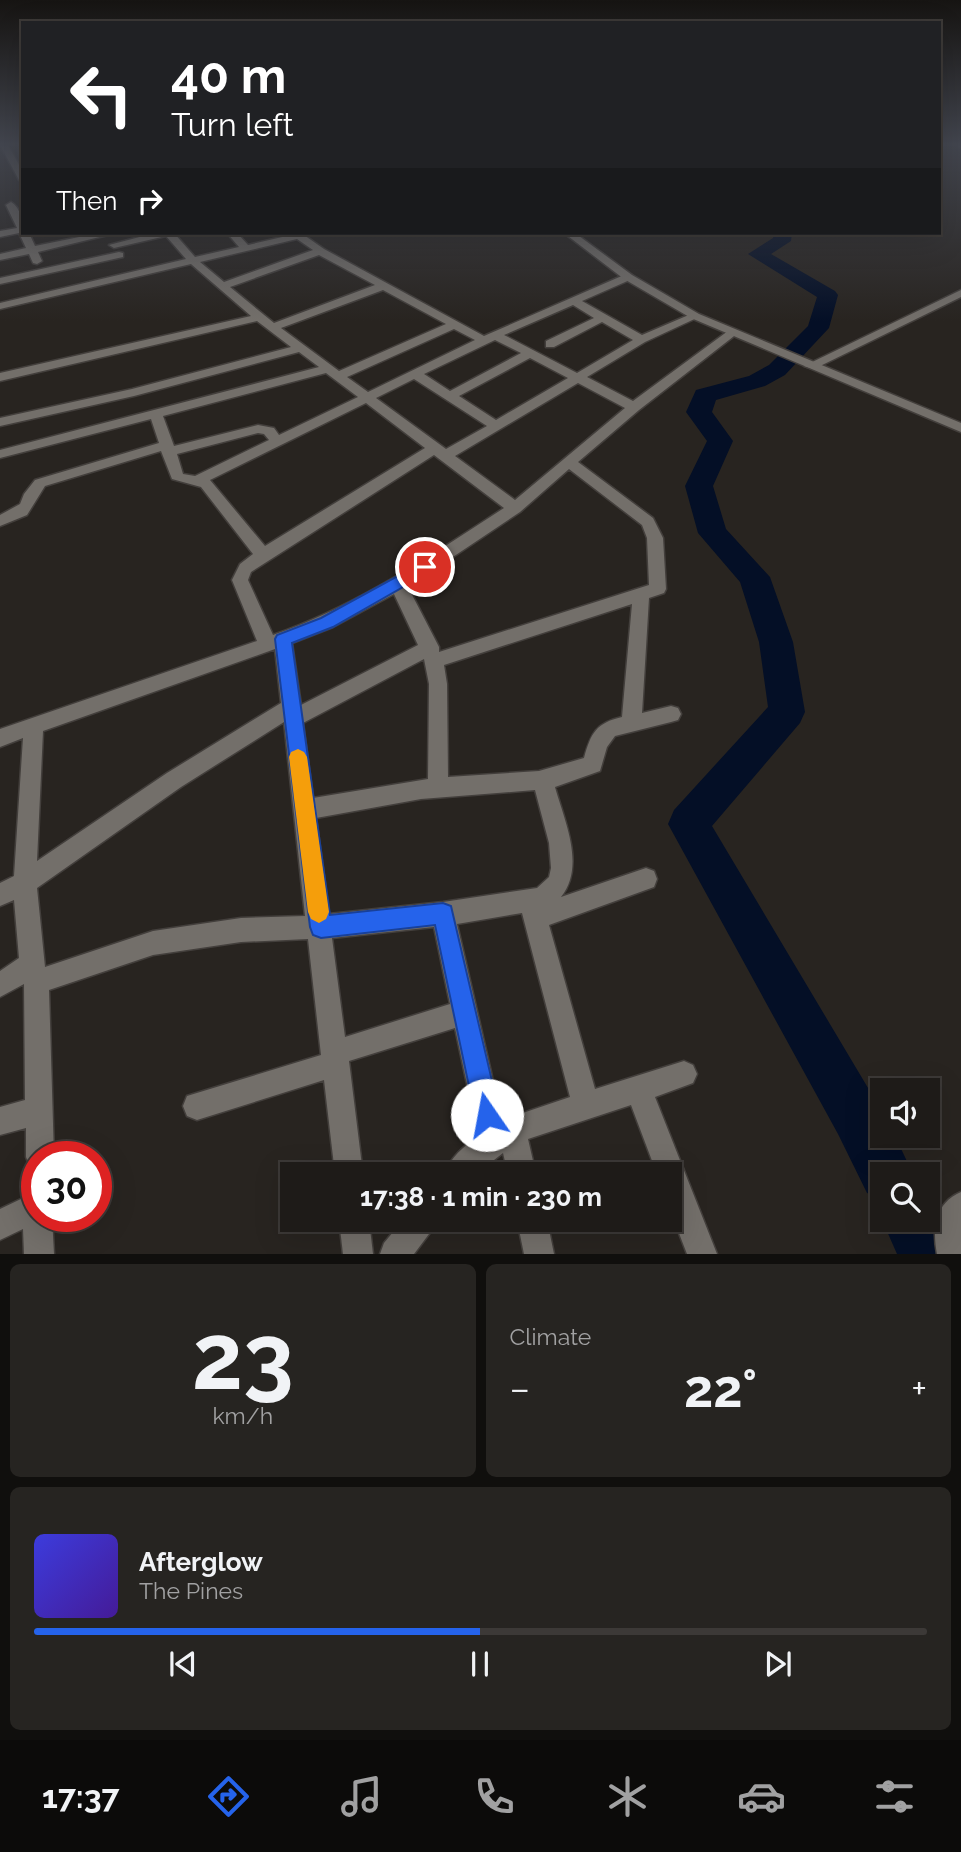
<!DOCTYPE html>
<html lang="en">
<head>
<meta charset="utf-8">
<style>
	body { margin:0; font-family:Raleway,sans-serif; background:#262421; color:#f1f3f6; height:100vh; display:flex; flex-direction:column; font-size:26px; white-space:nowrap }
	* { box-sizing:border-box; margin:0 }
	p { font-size:23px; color:#a1a1a2 }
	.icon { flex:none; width:38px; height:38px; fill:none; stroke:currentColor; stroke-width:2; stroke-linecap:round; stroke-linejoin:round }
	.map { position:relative; height:1254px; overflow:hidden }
	.panel { display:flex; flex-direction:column; gap:10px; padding:10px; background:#100f0d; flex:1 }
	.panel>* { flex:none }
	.banner { position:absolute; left:21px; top:21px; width:920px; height:214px; border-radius:0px; box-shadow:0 7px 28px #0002,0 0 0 2px #3c3937; background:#202124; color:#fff; overflow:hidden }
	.fabs { position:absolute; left:870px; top:1078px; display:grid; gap:14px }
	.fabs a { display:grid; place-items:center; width:70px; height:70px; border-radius:0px; background:#1e1b18; box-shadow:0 7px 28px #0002,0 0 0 2px #3c3937; font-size:35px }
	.speed { position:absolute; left:21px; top:1141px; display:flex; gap:14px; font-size:35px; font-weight:700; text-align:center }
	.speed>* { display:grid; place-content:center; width:91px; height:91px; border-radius:50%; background:#1e1b18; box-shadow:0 7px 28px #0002,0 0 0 2px #3c3937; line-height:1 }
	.speed .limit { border:10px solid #d22; background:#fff; color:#111 }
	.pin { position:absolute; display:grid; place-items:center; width:60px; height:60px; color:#fff; margin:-30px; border:4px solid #fff; border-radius:50%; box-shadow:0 2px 7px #0007 }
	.me { position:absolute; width:77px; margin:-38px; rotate:348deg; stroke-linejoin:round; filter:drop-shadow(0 0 5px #0008) }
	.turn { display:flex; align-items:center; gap:24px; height:147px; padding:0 35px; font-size:32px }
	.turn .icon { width:91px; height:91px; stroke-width:2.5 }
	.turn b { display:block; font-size:49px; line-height:60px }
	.then { display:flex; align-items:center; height:66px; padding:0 35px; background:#0003; gap:14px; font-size:26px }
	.big { font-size:52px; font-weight:700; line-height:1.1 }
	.panel .tile { flex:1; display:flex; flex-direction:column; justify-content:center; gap:10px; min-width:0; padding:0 24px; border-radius:10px; background:#262421 }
	.panel .dial { align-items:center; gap:0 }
	.dial b { font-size:91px; line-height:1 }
	.song { display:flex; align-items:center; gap:21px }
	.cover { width:84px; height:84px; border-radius:10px; background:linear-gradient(135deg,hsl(240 70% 55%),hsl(260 70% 35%)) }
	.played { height:7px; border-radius:4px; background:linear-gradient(90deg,#2563eb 50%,#3c3937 50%) }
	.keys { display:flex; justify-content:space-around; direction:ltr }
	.heat { display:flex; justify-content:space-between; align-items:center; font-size:38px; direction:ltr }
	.panel .tiles { flex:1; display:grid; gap:10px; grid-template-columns:1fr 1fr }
	.tile:last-child { grid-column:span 2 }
	.trip { position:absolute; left:280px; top:1162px; width:402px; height:70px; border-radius:0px; background:#1e1b18; box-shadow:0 7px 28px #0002,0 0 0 2px #3c3937; font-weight:700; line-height:70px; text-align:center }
	.tabs { display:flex; height:112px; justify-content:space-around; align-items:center; background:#0c0b0a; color:#a1a1a2 }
	.tabs .icon { width:49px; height:49px }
	.tabs .selected { color:#2563eb }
	.tabs b { font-size:32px; color:#f1f3f6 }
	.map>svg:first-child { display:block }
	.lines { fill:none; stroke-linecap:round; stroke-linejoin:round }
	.river { fill:#040f26; fill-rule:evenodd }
	.street-casing { stroke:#433f3c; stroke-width:3 }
	.secondary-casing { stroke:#433f3c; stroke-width:3 }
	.street { fill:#736f6a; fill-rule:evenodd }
	.secondary { fill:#736f6a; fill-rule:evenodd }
	.route { fill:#2563eb; stroke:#184099; stroke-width:2 }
	.slow { fill:#f59e0b }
</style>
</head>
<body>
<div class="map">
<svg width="961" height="1254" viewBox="0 0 961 1254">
	<rect width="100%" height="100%" fill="#282420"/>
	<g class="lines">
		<g class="river">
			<polygon points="774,233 792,233 791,241 771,254 835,291 838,295 829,328 785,375 765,386 716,400 712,412 733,441 713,486 726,529 770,577 793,642 805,712 800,723 712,826 874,1098 882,1112 882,1136 895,1136 913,1174 882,1174 882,1199 867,1193 838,1134 668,824 674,810 768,707 759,642 740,582 698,533 685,486 707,441 686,412 696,390 749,376 769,365 808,326 817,297 748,254 773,238"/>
			<polygon points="928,1199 955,1254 897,1254 882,1220 928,1220"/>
		</g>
		<g class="street-casing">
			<g id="street">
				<polygon points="0,145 8,145 23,172 23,182 19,180"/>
				<polygon points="956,145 961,145 961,148"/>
				<path d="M11,202C21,208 23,222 23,233H29L35,246L99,233L112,234L38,252L42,261L37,264L33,263L29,254L0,260V254L26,248L19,233L0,237V231L17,228L6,205Z"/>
				<path d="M155,233H174L195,257L239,247L227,233H237L248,245L291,235L290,233H301L324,249L484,336L624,275H632V279L582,301L642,335L691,314L701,316L645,342L587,377L633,401L728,331L738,333L639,410L578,462L653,518L663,538L666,589L664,593L649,598L642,713L671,706L678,708L681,714L678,720L671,722L615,736L607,747L600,771L555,787C564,820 586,866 561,897L646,868L654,871L657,879L654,887L549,925L595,1089L684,1061L693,1065L697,1074L693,1083L655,1097L717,1254H687L670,1210V1174H657L631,1105L528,1139L536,1174H508L503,1153L476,1174H444C451,1157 463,1147 478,1136L455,1028L349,1061L363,1174H335L324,1080L197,1120L187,1116L183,1106L187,1096L321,1055L308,939L241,942L153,955L49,990L54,1157H37V1170L30,1167L26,1157V1128L0,1135V1107L25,1100L24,984L0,997V971L19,958L14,900L0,906V883L14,876L23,738L0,747V729L257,641L232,580L240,564L253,554L201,487L172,479L161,451L45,486L27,515L0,526V515L20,504L24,494L35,480L159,443L151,419L0,458V450L319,367L299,352L134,396L0,426V418L132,389L291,347L257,321L0,381V373L251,316L191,264L0,309V303L186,259L166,236L114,248L109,245ZM297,239L313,250L224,282L200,262ZM319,255L375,285L274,323L230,287ZM383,290L446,324L339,371L281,328ZM573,305L594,318L546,341V347H554L602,322L633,340L577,373L504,335ZM454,329L475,340L368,392L347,377ZM495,340L521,353L450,391L424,374ZM530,358L568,378L496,420L459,396ZM326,373L358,397L279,435L274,428L258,425L174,446L163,416ZM414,379L487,426L446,449L376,398ZM578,383L625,408L515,500L455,456ZM366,403L425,448L265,546L210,480ZM258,433L264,434L269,440L195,476L183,474L177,454ZM434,455L504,508C430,556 357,606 273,635L248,580L251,572ZM569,469L642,525L647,538L649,585L439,652V647L408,587L520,512ZM394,594L418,645L301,705L292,643L333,627ZM632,604L622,717C596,723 591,733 584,758L539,771L448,777L447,684L444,665ZM275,649L281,703L167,773L37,861L43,731ZM424,659L429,684L428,779L313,798L303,723ZM284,722L305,916L241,918L153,931L45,967L37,888L181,787ZM535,790L549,843L551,868L549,877L537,888L443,902L329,914L316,818L421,799ZM522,913L570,1097L502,1120L457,924ZM434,927L450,1004L345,1037L332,938Z"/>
				<polygon points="119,252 123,253 123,257 0,284 0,278"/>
				<polygon points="961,290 961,297 814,369 804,366"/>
				<polygon points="37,1181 37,1216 52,1216 54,1254 24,1254 23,1229 0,1240 0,1209 23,1198 27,1185"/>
				<path d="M961,1192V1254H937C932,1228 935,1203 961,1192Z"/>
				<polygon points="339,1220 369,1220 373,1254 343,1254"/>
				<polygon points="403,1220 437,1220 432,1230 414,1254 380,1254 384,1243"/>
				<polygon points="517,1220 547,1220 554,1254 524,1254"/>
			</g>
		</g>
		<g class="secondary-casing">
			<polygon id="secondary" points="564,233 575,233 632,275 699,314 961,423 961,432 691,318 624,279"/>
		</g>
		<use href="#street" class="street"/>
		<use href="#secondary" class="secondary"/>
	</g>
	<linearGradient id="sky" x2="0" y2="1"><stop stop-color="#161412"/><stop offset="0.45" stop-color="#42454e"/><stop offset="1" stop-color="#42454e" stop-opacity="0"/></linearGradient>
	<rect width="961" height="321" fill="url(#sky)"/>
	<polygon class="route" points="425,561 431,563 433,567 431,571 333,627 292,643 330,915 443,903 451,906 500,1115 496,1124 487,1128 479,1124 475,1115 435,925 321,938 313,935 310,927 275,639 277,635 321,618"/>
	<polygon class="slow" points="298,749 304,752 307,757 329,912 326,919 319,923 311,919 308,912 289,757 291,752"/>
</svg>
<div class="fabs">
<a><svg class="icon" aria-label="sound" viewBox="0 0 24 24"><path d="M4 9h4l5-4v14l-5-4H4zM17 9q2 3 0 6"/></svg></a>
<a><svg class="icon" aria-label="search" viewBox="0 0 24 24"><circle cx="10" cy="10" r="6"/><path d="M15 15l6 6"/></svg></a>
</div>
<div class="speed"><div class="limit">30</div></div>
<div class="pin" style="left:425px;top:567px;background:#d93025"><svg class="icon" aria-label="arrive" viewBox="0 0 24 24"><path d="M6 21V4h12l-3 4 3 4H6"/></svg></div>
<svg class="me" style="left:487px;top:1115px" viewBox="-20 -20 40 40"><circle r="19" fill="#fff"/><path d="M0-13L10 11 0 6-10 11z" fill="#2563eb"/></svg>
<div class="trip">17:38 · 1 min · 230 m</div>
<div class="banner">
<div class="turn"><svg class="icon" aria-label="left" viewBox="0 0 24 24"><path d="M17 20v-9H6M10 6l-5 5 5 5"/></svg><div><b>40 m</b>Turn left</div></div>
<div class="then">Then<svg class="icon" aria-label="right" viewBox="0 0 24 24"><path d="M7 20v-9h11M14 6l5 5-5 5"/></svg></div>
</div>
</div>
<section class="panel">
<div class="tiles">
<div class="tile dial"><b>23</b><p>km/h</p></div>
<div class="tile"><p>Climate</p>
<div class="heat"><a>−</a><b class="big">22°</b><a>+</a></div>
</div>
<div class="tile">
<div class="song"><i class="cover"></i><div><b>Afterglow</b><p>The Pines</p></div></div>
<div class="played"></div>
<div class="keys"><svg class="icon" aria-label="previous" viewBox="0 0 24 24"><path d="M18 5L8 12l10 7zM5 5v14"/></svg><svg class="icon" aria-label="pause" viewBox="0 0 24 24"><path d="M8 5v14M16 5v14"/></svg><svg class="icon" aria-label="next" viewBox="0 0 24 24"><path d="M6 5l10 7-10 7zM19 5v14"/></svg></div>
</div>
</div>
</section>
<nav class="tabs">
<b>17:37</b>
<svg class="icon selected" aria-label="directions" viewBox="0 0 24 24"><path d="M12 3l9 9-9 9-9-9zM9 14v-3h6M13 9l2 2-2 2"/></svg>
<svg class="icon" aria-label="music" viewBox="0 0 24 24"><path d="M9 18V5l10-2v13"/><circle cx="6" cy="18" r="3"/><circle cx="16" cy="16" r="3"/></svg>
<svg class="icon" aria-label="phone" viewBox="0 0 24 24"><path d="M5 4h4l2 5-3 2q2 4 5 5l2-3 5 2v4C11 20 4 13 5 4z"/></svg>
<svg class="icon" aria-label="climate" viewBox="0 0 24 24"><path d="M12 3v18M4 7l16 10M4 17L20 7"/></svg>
<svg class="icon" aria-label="car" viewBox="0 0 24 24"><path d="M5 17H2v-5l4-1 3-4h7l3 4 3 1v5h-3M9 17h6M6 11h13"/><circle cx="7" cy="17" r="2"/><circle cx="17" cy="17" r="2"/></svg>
<svg class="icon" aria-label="filters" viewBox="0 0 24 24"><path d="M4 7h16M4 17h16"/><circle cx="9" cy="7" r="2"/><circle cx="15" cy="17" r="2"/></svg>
</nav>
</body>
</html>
